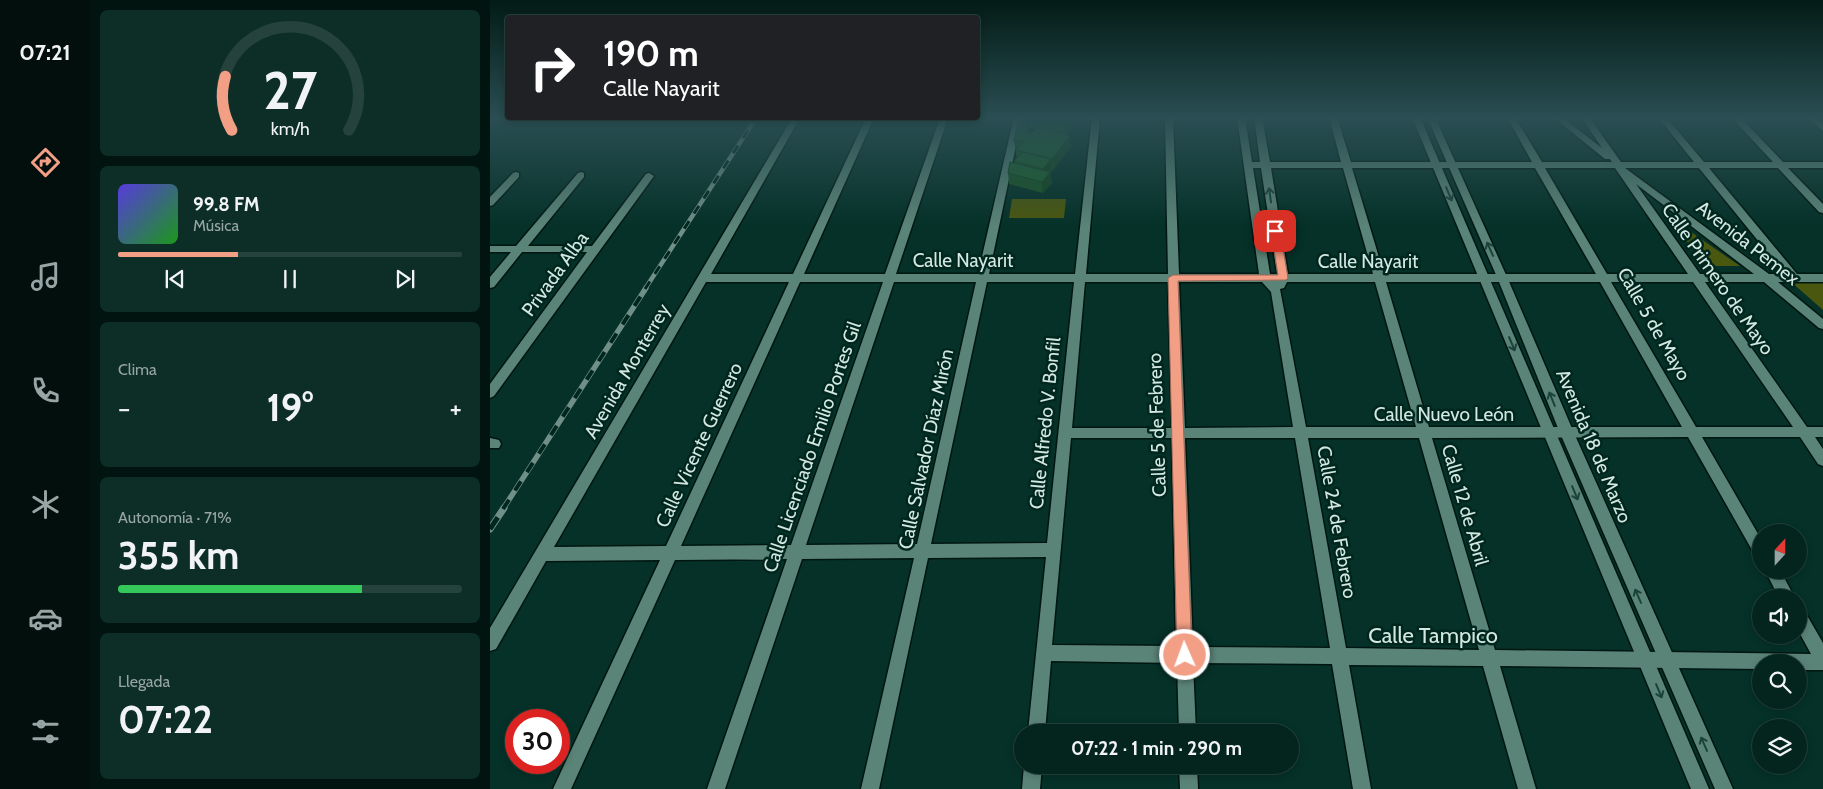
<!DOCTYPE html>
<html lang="es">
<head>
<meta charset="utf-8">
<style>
	body { margin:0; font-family:Cabin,sans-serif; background:#0d2d27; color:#f1f3f6; height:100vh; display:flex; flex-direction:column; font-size:19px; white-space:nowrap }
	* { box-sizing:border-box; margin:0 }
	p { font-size:16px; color:#97a5a4 }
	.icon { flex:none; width:28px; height:28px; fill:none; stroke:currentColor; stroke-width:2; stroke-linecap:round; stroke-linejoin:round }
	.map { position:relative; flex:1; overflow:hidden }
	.side { display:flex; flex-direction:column; gap:10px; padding:10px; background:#021410; width:400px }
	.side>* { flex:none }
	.banner { position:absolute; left:15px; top:15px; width:475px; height:105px; border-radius:5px; box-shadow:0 2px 8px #0003,0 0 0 1px #25423c; background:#202124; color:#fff; overflow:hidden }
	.needle { width:32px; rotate:21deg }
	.fabs { position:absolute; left:1262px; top:524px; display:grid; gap:10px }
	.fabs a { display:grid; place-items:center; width:55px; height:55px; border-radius:50%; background:#04251e; box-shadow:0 2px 8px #0003,0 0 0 1px #25423c; font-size:25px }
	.speed { position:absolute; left:15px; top:709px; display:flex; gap:10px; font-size:25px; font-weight:700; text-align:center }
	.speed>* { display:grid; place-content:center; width:65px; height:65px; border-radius:50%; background:#04251e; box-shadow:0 2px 8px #0003,0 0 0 1px #25423c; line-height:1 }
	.speed .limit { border:8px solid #d22; background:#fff; color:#111 }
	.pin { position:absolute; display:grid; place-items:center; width:42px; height:42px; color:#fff; margin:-21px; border-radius:10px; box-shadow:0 2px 8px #0006 }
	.me { position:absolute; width:55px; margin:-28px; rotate:358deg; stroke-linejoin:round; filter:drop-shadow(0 0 4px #0008) }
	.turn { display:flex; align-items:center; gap:18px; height:105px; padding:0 15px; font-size:22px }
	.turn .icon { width:65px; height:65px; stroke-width:2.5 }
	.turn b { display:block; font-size:35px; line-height:42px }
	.big { font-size:38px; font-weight:700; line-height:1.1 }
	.side .widget { flex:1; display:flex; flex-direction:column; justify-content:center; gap:8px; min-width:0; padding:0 18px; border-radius:8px; background:#0d2d27 }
	.side .dial { align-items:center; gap:0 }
	.dial svg { height:130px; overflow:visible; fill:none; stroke:#25423c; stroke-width:7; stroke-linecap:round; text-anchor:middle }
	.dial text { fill:#f1f3f6; stroke:none }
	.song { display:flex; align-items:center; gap:15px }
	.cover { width:60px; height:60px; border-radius:8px; background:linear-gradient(135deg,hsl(250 70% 55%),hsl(120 70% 35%)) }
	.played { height:5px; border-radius:2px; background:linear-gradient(90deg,#f39f85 35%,#25423c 35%) }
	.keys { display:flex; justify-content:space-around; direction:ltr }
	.heat { display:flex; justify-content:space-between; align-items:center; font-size:28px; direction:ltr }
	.charge { height:8px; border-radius:4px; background:linear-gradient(90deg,#34c759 71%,#25423c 0) }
	.trip { position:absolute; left:524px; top:724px; width:285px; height:50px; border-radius:25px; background:#04251e; box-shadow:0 2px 8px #0003,0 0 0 1px #25423c; font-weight:700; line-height:50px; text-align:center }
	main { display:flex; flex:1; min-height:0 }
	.tab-bar { display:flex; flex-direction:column; width:90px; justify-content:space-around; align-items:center; background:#020f0c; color:#97a5a4 }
	.tab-bar .icon { width:35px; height:35px }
	.tab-bar .on { color:#f39f85 }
	.tab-bar b { font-size:22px; color:#f1f3f6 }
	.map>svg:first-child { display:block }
	.green { fill:#4a570f }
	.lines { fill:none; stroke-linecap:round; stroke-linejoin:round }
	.street-casing { stroke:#001711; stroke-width:3 }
	.secondary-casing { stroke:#001711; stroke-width:3 }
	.street { fill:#5b8478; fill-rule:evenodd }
	.secondary { fill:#5b8478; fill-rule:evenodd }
	.rail-far2-casing { stroke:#6f8f87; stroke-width:4.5 }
	.rail-far1-casing { stroke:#6f8f87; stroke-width:5.5 }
	.rail-casing { stroke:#6f8f87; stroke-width:7 }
	.rail-far2 { stroke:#00271e; stroke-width:3; stroke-dasharray:9; stroke-linecap:butt }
	.rail-far1 { stroke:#00271e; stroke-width:4; stroke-dasharray:11; stroke-linecap:butt }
	.rail { stroke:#00271e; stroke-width:5; stroke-dasharray:14; stroke-linecap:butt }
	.wall { fill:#195325; fill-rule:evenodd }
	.shaded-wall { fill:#14441e }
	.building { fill:#1d612b; stroke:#14441e }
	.oneway { stroke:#1b4339 }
	.route { fill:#f39f85; stroke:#9e6756 }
	.labels { text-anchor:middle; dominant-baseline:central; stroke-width:5; stroke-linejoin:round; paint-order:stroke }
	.street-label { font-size:19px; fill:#d3e8e1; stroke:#00271e }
	.near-street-label { font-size:22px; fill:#d3e8e1; stroke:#00271e }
</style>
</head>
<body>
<main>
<nav class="tab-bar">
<b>07:21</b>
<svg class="icon on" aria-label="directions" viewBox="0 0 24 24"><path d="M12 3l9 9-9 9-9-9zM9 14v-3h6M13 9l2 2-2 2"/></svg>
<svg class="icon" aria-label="music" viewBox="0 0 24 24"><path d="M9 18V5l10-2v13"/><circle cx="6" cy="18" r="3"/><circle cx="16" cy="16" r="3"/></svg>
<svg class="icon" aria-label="phone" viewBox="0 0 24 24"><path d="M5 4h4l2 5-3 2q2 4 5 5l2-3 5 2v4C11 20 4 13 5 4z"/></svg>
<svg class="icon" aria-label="climate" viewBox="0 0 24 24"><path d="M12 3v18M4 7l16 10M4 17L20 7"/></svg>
<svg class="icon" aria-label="car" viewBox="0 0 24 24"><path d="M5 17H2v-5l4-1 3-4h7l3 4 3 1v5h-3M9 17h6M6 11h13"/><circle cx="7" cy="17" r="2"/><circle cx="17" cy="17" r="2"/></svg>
<svg class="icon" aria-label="filters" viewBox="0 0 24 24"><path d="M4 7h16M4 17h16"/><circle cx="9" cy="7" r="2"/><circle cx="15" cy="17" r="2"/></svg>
</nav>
<section class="side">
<div class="widget dial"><svg viewBox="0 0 100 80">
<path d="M14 69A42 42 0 1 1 86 69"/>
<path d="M14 69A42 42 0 0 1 10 36" stroke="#f39f85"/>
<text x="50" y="56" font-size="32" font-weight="700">27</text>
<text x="50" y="72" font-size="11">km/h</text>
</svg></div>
<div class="widget">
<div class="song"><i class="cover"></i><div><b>99.8 FM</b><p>Música</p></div></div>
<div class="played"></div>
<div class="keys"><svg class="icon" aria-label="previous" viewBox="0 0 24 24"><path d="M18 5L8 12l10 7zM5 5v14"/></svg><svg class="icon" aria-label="pause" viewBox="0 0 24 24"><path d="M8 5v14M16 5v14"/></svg><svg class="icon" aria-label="next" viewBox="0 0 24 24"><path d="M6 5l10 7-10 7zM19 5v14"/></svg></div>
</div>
<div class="widget"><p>Clima</p>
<div class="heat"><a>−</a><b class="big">19°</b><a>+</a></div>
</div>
<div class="widget"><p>Autonomía · 71%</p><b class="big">355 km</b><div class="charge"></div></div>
<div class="widget"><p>Llegada</p><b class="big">07:22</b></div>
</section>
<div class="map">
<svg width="1333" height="789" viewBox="0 0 1333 789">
	<rect width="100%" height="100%" fill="#053128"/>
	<g class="green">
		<polygon points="522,199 576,199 574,218 519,218"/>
		<polygon points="1178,216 1250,266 1215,266"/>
		<polygon points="1300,281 1333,281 1333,310"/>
	</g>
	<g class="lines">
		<g class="street-casing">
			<g id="street">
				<path d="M524,117H532L499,274H585L602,117H610L596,274H678L675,117H683L689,274H769L747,117H755L762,162H770L764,117H772L780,162H851L839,117H847L861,162H1042L1017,117H1025L1052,162H1122L1120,159H1115L1063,117H1072L1112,148L1091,117H1099L1131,162H1204L1168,117H1176L1214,162H1283L1241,117H1250L1293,162H1333V168H1298L1333,204V213L1329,212L1288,168H1219L1307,274H1333V282H1288L1333,319V329L1329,328L1274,282H1215L1317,427H1333V437H1325L1333,449V466L1328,464L1310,437H1212L1271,539V559L1266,557L1198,437L942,438L1005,650L1321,654L1309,632V609L1315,612L1333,643V670H1309V662H1271V669L1010,666L1046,789H1028L993,666L859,665L881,789H863L842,664L703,663L706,732H689L687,663L561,661L555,732H538L556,557L438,558L389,789H371L424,558L312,559L235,789H217L297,559L185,560L81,789H63L170,560L56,561L6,649L0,651V628L302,118H310L221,274H303L376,118H384L314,274H395L450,118H458L406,274H488ZM763,168H771L787,274H780ZM781,168H853L883,274H798ZM862,168H1045L1106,274H894ZM1055,168H1125L1198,274H1117ZM1135,168H1209L1295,274H1279ZM1146,184L1264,274H1210ZM216,282H299L176,546L64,547ZM310,282H393L301,545L191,546ZM404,282H486L427,544L316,545ZM497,282H584L557,543L441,544ZM595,282H678L682,428H582ZM689,282H772L781,292L803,427L695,428ZM797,282H885L926,427H816L790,289L794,288ZM896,282H1110L1192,427H939ZM1121,282H1203L1303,427H1206ZM581,438H682L686,646L562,645ZM695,438H805L840,648L703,647ZM818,438H929L989,650L856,648Z"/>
				<polygon points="1317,117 1326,117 1333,123 1333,131"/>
				<polygon points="26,172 29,173 29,177 3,205 0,206 0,197 23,173"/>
				<polygon points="91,172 94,173 94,177 38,246 102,246 156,174 159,173 164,176 4,396 0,398 0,384 97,252 32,252 4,287 0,288 0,277 21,252 0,252 0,246 26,246 88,173"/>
				<polygon points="0,438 9,440 11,444 9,448 0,448"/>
				<polygon points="1275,570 1290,570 1305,598 1289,598"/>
				<polygon points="534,765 552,765 550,789 532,789"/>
				<polygon points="689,765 707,765 708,789 690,789"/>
			</g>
		</g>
		<g class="secondary-casing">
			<g id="secondary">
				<polygon points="922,117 930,117 1219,789 1201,789"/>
				<polygon points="937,117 945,117 1017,277 1084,433 1243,789 1225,789 1070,433 1007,277"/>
			</g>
		</g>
		<use href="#street" class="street"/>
		<use href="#secondary" class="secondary"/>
		<g class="rail-far2-casing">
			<polyline id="rail-far2" points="155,289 266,118"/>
		</g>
		<g class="rail-far1-casing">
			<polyline id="rail-far1" points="13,509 156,288"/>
		</g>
		<g class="rail-casing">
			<polyline id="rail" points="0,529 14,508"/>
		</g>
		<use href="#rail-far2" class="rail-far2"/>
		<use href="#rail-far1" class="rail-far1"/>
		<use href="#rail" class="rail"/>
	</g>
	<path class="wall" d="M535,117H578L577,118L580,119L581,130L576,135L581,147L564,169H563V170L560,173L562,183L553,193L519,184L518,173L525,163L524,161L527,158L524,141L536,121ZM539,128L545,130L541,134L539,133Z"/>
	<g class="shaded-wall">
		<polygon points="580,119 581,130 574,137 573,126"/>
		<polygon points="538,121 539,131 538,135 535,133"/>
		<polygon points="580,136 581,147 564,169 562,159"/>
		<polygon points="561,159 563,170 560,173 562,183 553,193 552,182 554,179 553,169"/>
	</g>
	<g class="building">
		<polygon points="535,117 570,117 580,119 573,126"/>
		<polygon points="528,121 538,121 535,133 541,133 537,137 547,128 580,136 562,159 526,150 534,141 524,141"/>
		<polygon points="533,152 561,159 553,169 524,161"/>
		<polygon points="520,162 560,172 552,182 518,173"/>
	</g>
	<defs><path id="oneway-shaft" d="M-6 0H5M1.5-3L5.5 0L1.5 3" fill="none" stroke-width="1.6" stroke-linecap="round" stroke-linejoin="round" transform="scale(1.25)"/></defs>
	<g class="oneway">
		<use href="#oneway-shaft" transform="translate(959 194) rotate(67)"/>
		<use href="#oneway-shaft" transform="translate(780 195) rotate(-98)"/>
		<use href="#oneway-shaft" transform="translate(1000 249) rotate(-114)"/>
		<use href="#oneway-shaft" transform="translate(1022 344) rotate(67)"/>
		<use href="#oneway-shaft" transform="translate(1062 399) rotate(-112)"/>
		<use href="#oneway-shaft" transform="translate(1085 493) rotate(67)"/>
		<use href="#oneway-shaft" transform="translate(1148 596) rotate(-114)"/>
		<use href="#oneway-shaft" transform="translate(1169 691) rotate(67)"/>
		<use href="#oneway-shaft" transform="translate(1214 744) rotate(-114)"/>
	</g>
	<linearGradient id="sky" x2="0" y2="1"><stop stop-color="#031b16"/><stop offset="0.52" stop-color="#2a4e53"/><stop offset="1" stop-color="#2a4e53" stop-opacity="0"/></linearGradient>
	<rect width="1333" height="227" fill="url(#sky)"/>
	<polygon class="route" points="785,228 790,231 798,278 796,280 688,281 702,655 700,660 695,662 690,660 687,655 678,278 683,275 788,275 781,231"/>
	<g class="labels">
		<g class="street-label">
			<text transform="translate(1258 243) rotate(38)">Avenida Pemex</text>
			<text x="473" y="260">Calle Nayarit</text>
			<text x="878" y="261">Calle Nayarit</text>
			<text transform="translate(65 274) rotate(-54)">Privada Alba</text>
			<text transform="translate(1228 279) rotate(55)">Calle Primero de Mayo</text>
			<text transform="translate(1164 324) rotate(60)">Calle 5 de Mayo</text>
			<text transform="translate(137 371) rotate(-60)">Avenida Monterrey</text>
			<text x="954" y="414">Calle Nuevo León</text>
			<text transform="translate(555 423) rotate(-84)">Calle Alfredo V. Bonfil</text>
			<text transform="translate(667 425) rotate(-92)">Calle 5 de Febrero</text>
			<text transform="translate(209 445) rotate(-65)">Calle Vicente Guerrero</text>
			<text transform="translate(1104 446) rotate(67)">Avenida 18 de Marzo</text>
			<text transform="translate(322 447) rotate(-71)">Calle Licenciado Emilio Portes Gil</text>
			<text transform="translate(436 449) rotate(-78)">Calle Salvador Díaz Mirón</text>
			<text transform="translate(975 505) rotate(74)">Calle 12 de Abril</text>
			<text transform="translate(847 522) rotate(80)">Calle 24 de Febrero</text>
		</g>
		<g class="near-street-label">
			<text x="943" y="635">Calle Tampico</text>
		</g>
	</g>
</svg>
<div class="fabs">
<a><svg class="needle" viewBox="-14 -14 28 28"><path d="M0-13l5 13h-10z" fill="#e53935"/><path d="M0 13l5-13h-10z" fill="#97a5a4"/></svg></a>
<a><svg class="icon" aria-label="sound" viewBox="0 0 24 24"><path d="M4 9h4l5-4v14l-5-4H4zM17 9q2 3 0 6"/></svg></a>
<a><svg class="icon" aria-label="search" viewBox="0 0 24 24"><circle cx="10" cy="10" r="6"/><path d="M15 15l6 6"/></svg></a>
<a><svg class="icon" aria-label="layers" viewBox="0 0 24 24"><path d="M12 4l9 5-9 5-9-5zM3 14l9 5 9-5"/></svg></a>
</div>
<div class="speed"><div class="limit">30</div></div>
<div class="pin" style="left:785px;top:231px;background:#d93025"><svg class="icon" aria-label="arrive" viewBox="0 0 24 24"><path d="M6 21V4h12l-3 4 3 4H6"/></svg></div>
<svg class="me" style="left:695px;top:655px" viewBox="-20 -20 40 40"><circle r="17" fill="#f39f85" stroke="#fff" stroke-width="3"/><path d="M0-11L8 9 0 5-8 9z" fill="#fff"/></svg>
<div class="trip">07:22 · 1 min · 290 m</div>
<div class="banner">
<div class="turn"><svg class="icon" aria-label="right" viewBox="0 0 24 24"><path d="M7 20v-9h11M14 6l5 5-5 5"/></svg><div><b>190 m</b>Calle Nayarit</div></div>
</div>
</div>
</main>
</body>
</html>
